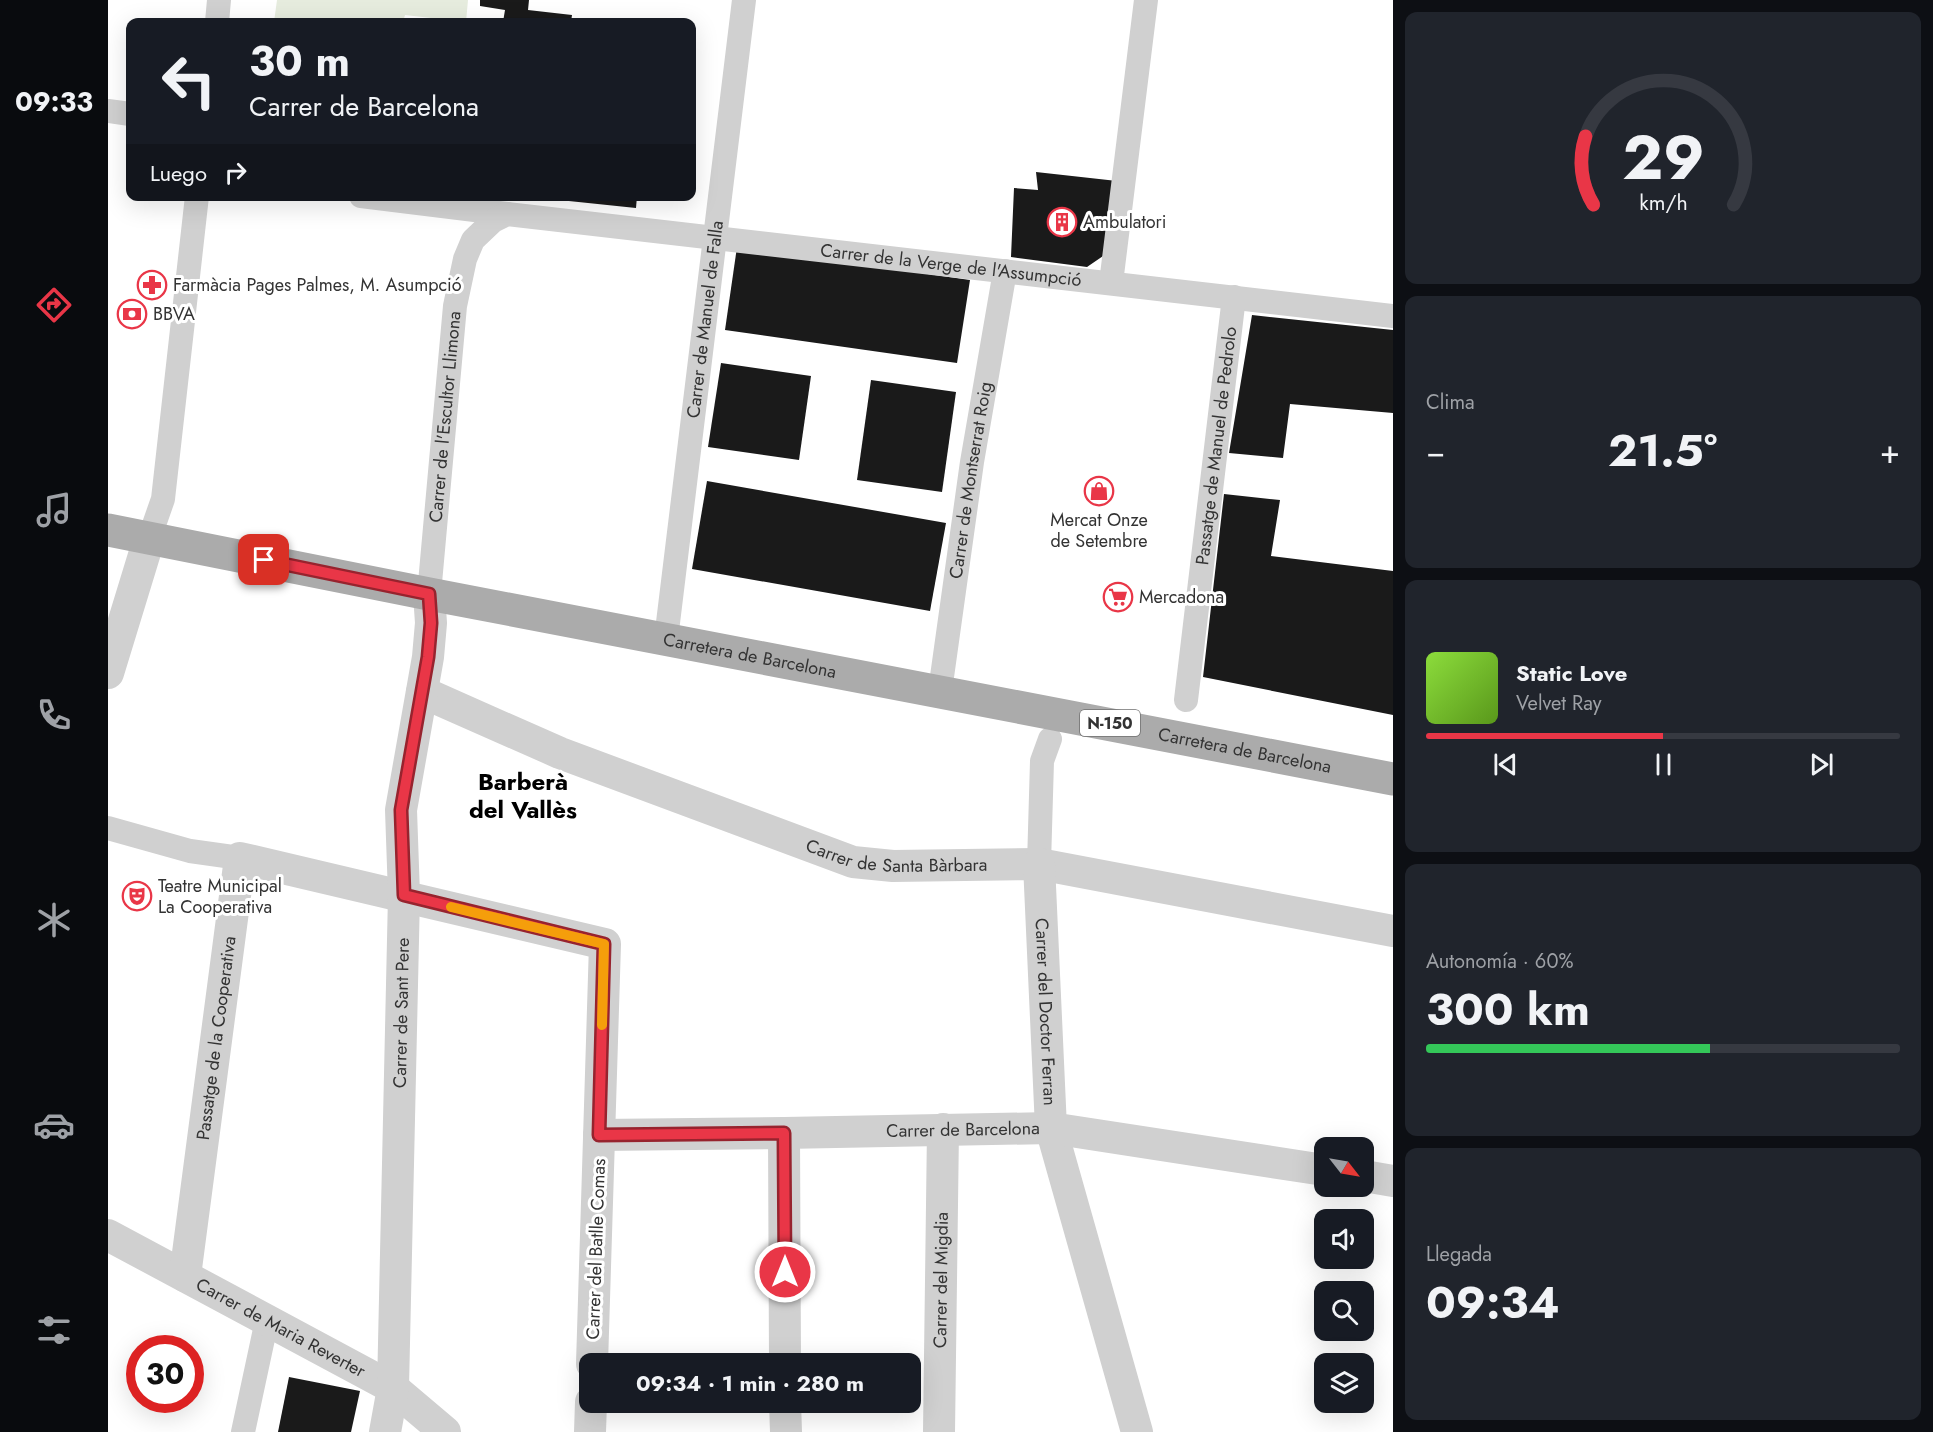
<!DOCTYPE html>
<html lang="es">
<head>
<meta charset="utf-8">
<style>
	body { margin:0; font-family:Jost,sans-serif; background:#20242c; color:#f1f3f6; height:100vh; display:flex; flex-direction:column; font-size:22px; white-space:nowrap }
	* { box-sizing:border-box; margin:0 }
	p { font-size:20px; color:#9ea1a6 }
	.icon { flex:none; width:33px; height:33px; fill:none; stroke:currentColor; stroke-width:2; stroke-linecap:round; stroke-linejoin:round }
	.map { position:relative; flex:1; overflow:hidden }
	.side { display:flex; flex-direction:column; gap:12px; padding:12px; background:#0d0f14; width:540px }
	.side>* { flex:none }
	.banner { position:absolute; left:18px; top:18px; width:570px; height:183px; border-radius:12px; box-shadow:0 6px 24px #0002; background:#171b24; color:#f1f3f6; overflow:hidden }
	.needle { width:39px; rotate:121deg }
	.fabs { position:absolute; left:1206px; top:1137px; display:grid; gap:12px }
	.fabs a { display:grid; place-items:center; width:60px; height:60px; border-radius:12px; background:#171b24; box-shadow:0 6px 24px #0002; font-size:30px }
	.speed { position:absolute; left:18px; top:1335px; display:flex; gap:12px; font-size:30px; font-weight:700; text-align:center }
	.speed>* { display:grid; place-content:center; width:78px; height:78px; border-radius:50%; background:#171b24; box-shadow:0 6px 24px #0002; line-height:1 }
	.speed .limit { border:9px solid #d22; background:#fff; color:#111 }
	.pin { position:absolute; display:grid; place-items:center; width:51px; height:51px; color:#fff; margin:-26px; border-radius:12px; box-shadow:0 3px 9px #0006 }
	.me { position:absolute; width:66px; margin:-33px; rotate:0deg; stroke-linejoin:round; filter:drop-shadow(0 0 4px #0008) }
	.turn { display:flex; align-items:center; gap:21px; height:126px; padding:0 24px; font-size:27px }
	.turn .icon { width:78px; height:78px; stroke-width:2.5 }
	.turn b { display:block; font-size:42px; line-height:51px }
	.then { display:flex; align-items:center; height:57px; padding:0 24px; background:#0003; gap:12px; font-size:22px }
	.big { font-size:45px; font-weight:700; line-height:1.1 }
	.side .tile { flex:1; display:flex; flex-direction:column; justify-content:center; gap:9px; min-width:0; padding:0 21px; border-radius:12px; background:#20242c }
	.side .dial { align-items:center; gap:0 }
	.dial svg { height:156px; overflow:visible; fill:none; stroke:#363941; stroke-width:7; stroke-linecap:round; text-anchor:middle }
	.dial text { fill:#f1f3f6; stroke:none }
	.song { display:flex; align-items:center; gap:18px }
	.cover { width:72px; height:72px; border-radius:9px; background:linear-gradient(135deg,hsl(90 70% 55%),hsl(90 70% 35%)) }
	.played { height:6px; border-radius:3px; background:linear-gradient(90deg,#e93647 50%,#363941 50%) }
	.keys { display:flex; justify-content:space-around; direction:ltr }
	.heat { display:flex; justify-content:space-between; align-items:center; font-size:33px; direction:ltr }
	.charge { height:9px; border-radius:4px; background:linear-gradient(90deg,#34c759 60%,#363941 0) }
	.trip { position:absolute; left:471px; top:1353px; width:342px; height:60px; border-radius:12px; background:#171b24; box-shadow:0 6px 24px #0002; font-weight:700; line-height:60px; text-align:center }
	main { display:flex; flex:1; min-height:0 }
	.dock { display:flex; flex-direction:column; width:108px; justify-content:space-around; align-items:center; background:#090b0e; color:#9ea1a6 }
	.dock .icon { width:42px; height:42px }
	.dock .current { color:#e93647 }
	.dock b { font-size:27px; color:#f1f3f6 }
	.map>svg:first-child { display:block }
	.green { fill:#e6ecde }
	.building { fill:#1a1a1a }
	.lines { fill:none; stroke-linecap:round; stroke-linejoin:round }
	.pedestrian { stroke:#d0d0d0; stroke-width:24 }
	.minor { stroke:#d0d0d0; stroke-width:32 }
	.primary { stroke:#ababab; stroke-width:33 }
	.route-casing { stroke:#97232e; stroke-width:15 }
	.route { stroke:#e93647; stroke-width:10 }
	.slow { stroke:#f59e0b; stroke-width:10 }
	.labels { text-anchor:middle; dominant-baseline:central; stroke-width:6; stroke-linejoin:round; paint-order:stroke }
	.shield { fill:#fff; stroke:#707070; stroke-width:1.5 }
	.shield-label { font-size:16px; font-weight:bold; fill:#333 }
	.poi-label { font-size:18px; fill:#333; stroke:#fff; text-anchor:start }
	.street-label { font-size:18px; fill:#333; stroke:#fff }
	.district-label { font-size:24px; font-weight:bold; fill:#000; stroke:#fff }
</style>
</head>
<body>
<main>
<nav class="dock">
<b>09:33</b>
<svg class="icon current" aria-label="directions" viewBox="0 0 24 24"><path d="M12 3l9 9-9 9-9-9zM9 14v-3h6M13 9l2 2-2 2"/></svg>
<svg class="icon" aria-label="music" viewBox="0 0 24 24"><path d="M9 18V5l10-2v13"/><circle cx="6" cy="18" r="3"/><circle cx="16" cy="16" r="3"/></svg>
<svg class="icon" aria-label="phone" viewBox="0 0 24 24"><path d="M5 4h4l2 5-3 2q2 4 5 5l2-3 5 2v4C11 20 4 13 5 4z"/></svg>
<svg class="icon" aria-label="climate" viewBox="0 0 24 24"><path d="M12 3v18M4 7l16 10M4 17L20 7"/></svg>
<svg class="icon" aria-label="car" viewBox="0 0 24 24"><path d="M5 17H2v-5l4-1 3-4h7l3 4 3 1v5h-3M9 17h6M6 11h13"/><circle cx="7" cy="17" r="2"/><circle cx="17" cy="17" r="2"/></svg>
<svg class="icon" aria-label="filters" viewBox="0 0 24 24"><path d="M4 7h16M4 17h16"/><circle cx="9" cy="7" r="2"/><circle cx="15" cy="17" r="2"/></svg>
</nav>
<div class="map">
<svg width="1285" height="1432" viewBox="0 0 1285 1432">
	<rect width="100%" height="100%" fill="#fff"/>
	<polygon class="green" points="169,0 360,0 358,22 297,15 295,22 166,22"/>
	<g class="building">
		<polygon points="372,0 421,0 420,10 464,15 463,22 395,22 397,10 372,6"/>
		<polygon points="928,172 1009,181 998,254 979,267 903,257 906,188 930,190"/>
		<polygon points="432,196 529,196 528,208 432,198"/>
		<polygon points="629,247 862,280 849,363 617,330"/>
		<polygon points="1144,315 1285,330 1285,413 1182,404 1175,458 1121,453"/>
		<polygon points="613,363 703,376 691,460 600,447"/>
		<polygon points="763,380 848,392 834,492 749,480"/>
		<polygon points="599,481 838,523 822,611 584,569"/>
		<polygon points="1116,494 1172,500 1163,556 1285,571 1285,715 1095,677"/>
		<polygon points="181,1377 252,1391 243,1432 170,1432"/>
	</g>
	<g class="lines">
		<g class="pedestrian">
			<polyline points="109,22 111,0"/>
			<polyline points="0,111 22,114"/>
			<polyline points="253,196 399,214"/>
			<polyline points="1003,283 1038,0"/>
			<polyline points="41,539 55,499 89,196"/>
			<path id="s1" d="M321,594L347,306L357,259L365,240L385,221L399,214L1285,316"/>
			<path id="s2" d="M558,639L636,0"/>
			<path id="s3" d="M832,691L864,462L897,271"/>
			<path id="s4" d="M1078,700L1126,297"/>
			<polyline points="0,828 82,851 132,858"/>
			<polyline points="931,864 934,761 942,739"/>
			<polyline points="135,1432 159,1320"/>
		</g>
		<g class="minor">
			<polyline points="0,673 41,539"/>
			<path id="s5" d="M314,692L452,753L745,862L785,866L931,864L1285,931"/>
			<path id="s6" d="M931,864L943,1128L1029,1432"/>
			<polyline points="676,1133 677,1364"/>
			<path id="s7" d="M491,1135L676,1133L943,1128L1216,1170"/>
			<polyline points="1256,1176 1285,1181"/>
			<path id="s8" d="M0,1235L285,1388L337,1432"/>
			<path id="s9" d="M77,1276L132,858L497,944L484,1364"/>
			<polyline points="677,1402 678,1432"/>
			<path id="s10" d="M277,1432L285,1388L296,895L293,810L320,657L323,623L321,594"/>
			<polyline points="482,1432 483,1402"/>
			<path id="s11" d="M831,1432L835,1129"/>
		</g>
		<path class="primary" id="s12" d="M0,530L321,594L1285,779"/>
	</g>
	<g class="lines">
		<g class="route-casing">
			<polyline id="route" points="156,560 321,594 323,623 320,657 293,810 296,895 496,944 491,1135 676,1133 677,1272"/>
		</g>
		<use href="#route" class="route"/>
		<polyline class="slow" points="343,907 496,944 494,1025"/>
	</g>
	<defs>
		<g id="building-ring" transform="scale(1.5)"><circle r="9.5" fill="#fff" stroke="#e93647" stroke-width="1.5"/><path d="M-4-6H4V6H1V3H-1V6H-4ZM-2.5-4.3h1.7v1.8h-1.7ZM.8-4.3h1.7v1.8H.8ZM-2.5-1h1.7V.8h-1.7ZM.8-1h1.7V.8H.8Z" fill="#e93647"/></g>
		<g id="pharmacy-ring" transform="scale(1.5)"><circle r="9.5" fill="#fff" stroke="#e93647" stroke-width="1.5"/><path d="M-2-6h4v4h4v4h-4v4h-4v-4h-4v-4h4Z" fill="#e93647"/></g>
		<g id="bank-ring" transform="scale(1.5)"><circle r="9.5" fill="#fff" stroke="#e93647" stroke-width="1.5"/><path d="M-6-4H6V4H-6ZM0-2.3a2.3 2.3 0 1 0 0 4.6a2.3 2.3 0 1 0 0-4.6Z" fill="#e93647"/></g>
		<g id="shop-ring" transform="scale(1.5)"><circle r="9.5" fill="#fff" stroke="#e93647" stroke-width="1.5"/><path d="M-5-2.5h2.3a2.7 3.5 0 0 1 5.4 0H5L5.5 6h-11ZM-1.5-2.5h3a1.5 2.3 0 0 0-3 0Z" fill="#e93647"/></g>
		<g id="supermarket-ring" transform="scale(1.5)"><circle r="9.5" fill="#fff" stroke="#e93647" stroke-width="1.5"/><path d="M-6-5.5h2.5l.6 2H6L4.5 2H-2.5L-4.4-4H-6ZM-1.5 3.2a1.3 1.3 0 1 0 .1 0ZM3 3.2a1.3 1.3 0 1 0 .1 0Z" fill="#e93647"/></g>
		<g id="theatre-ring" transform="scale(1.5)"><circle r="9.5" fill="#fff" stroke="#e93647" stroke-width="1.5"/><path d="M-5-5.5Q0-4 5-5.5V0Q5 5 0 6Q-5 5-5 0ZM-3.3-2.5H-1v1.5H-3.3ZM1-2.5H3.3v1.5H1ZM-2.8 1Q0 5.5 2.8 1Z" fill="#e93647"/></g>
	</defs>
	<g fill-rule="evenodd">
		<use href="#building-ring" x="954" y="222"/>
		<use href="#pharmacy-ring" x="44" y="285"/>
		<use href="#bank-ring" x="24" y="314"/>
		<use href="#shop-ring" x="991" y="491"/>
		<use href="#supermarket-ring" x="1010" y="597"/>
		<use href="#theatre-ring" x="29" y="896"/>
	</g>
	<g class="labels">
		<rect class="shield" x="972" y="710" width="60" height="26" rx="4.5"/>
		<g class="shield-label">
			<text x="1002" y="723">N-150</text>
		</g>
		<g class="poi-label">
			<text x="975" y="222">Ambulatori</text>
			<text x="65" y="285">Farmàcia Pages Palmes, M. Asumpció</text>
			<text x="45" y="314">BBVA</text>
			<text x="991" y="520" text-anchor="middle">Mercat Onze<tspan x="991" dy="21">de Setembre</tspan></text>
			<text x="1031" y="597">Mercadona</text>
			<text x="50" y="886">Teatre Municipal<tspan x="50" dy="21">La Cooperativa</tspan></text>
		</g>
		<g class="street-label">
			<text stroke="none"><textPath href="#s1" startOffset="848">Carrer de la Verge de l'Assumpció</textPath></text>
			<text stroke="none"><textPath href="#s2" startOffset="322">Carrer de Manuel de Falla</textPath></text>
			<text stroke="none"><textPath href="#s1" startOffset="178">Carrer de l'Escultor Llimona</textPath></text>
			<text stroke="none"><textPath href="#s4" startOffset="256">Passatge de Manuel de Pedrolo</textPath></text>
			<text stroke="none"><textPath href="#s3" startOffset="213">Carrer de Montserrat Roig</textPath></text>
			<text stroke="none"><textPath href="#s12" startOffset="654">Carretera de Barcelona</textPath></text>
			<text stroke="none"><textPath href="#s12" startOffset="1158">Carretera de Barcelona</textPath></text>
			<text stroke="none"><textPath href="#s5" startOffset="506">Carrer de Santa Bàrbara</textPath></text>
			<text stroke="none"><textPath href="#s10" startOffset="420">Carrer de Sant Pere</textPath></text>
			<text stroke="none"><textPath href="#s6" startOffset="148">Carrer del Doctor Ferran</textPath></text>
			<text stroke="none"><textPath href="#s9" startOffset="240">Passatge de la Cooperativa</textPath></text>
			<text stroke="none"><textPath href="#s7" startOffset="364">Carrer de Barcelona</textPath></text>
			<text transform="translate(488 1249) rotate(-88)">Carrer del Batlle Comas</text>
			<text stroke="none"><textPath href="#s11" startOffset="152">Carrer del Migdia</textPath></text>
			<text stroke="none"><textPath href="#s8" startOffset="196">Carrer de Maria Reverter</textPath></text>
		</g>
		<g class="district-label">
			<text x="415" y="781">Barberà<tspan x="415" dy="28">del Vallès</tspan></text>
		</g>
	</g>
</svg>
<div class="fabs">
<a><svg class="needle" viewBox="-14 -14 28 28"><path d="M0-13l5 13h-10z" fill="#e53935"/><path d="M0 13l5-13h-10z" fill="#9ea1a6"/></svg></a>
<a><svg class="icon" aria-label="sound" viewBox="0 0 24 24"><path d="M4 9h4l5-4v14l-5-4H4zM17 9q2 3 0 6"/></svg></a>
<a><svg class="icon" aria-label="search" viewBox="0 0 24 24"><circle cx="10" cy="10" r="6"/><path d="M15 15l6 6"/></svg></a>
<a><svg class="icon" aria-label="layers" viewBox="0 0 24 24"><path d="M12 4l9 5-9 5-9-5zM3 14l9 5 9-5"/></svg></a>
</div>
<div class="speed"><div class="limit">30</div></div>
<div class="pin" style="left:156px;top:560px;background:#d93025"><svg class="icon" aria-label="arrive" viewBox="0 0 24 24"><path d="M6 21V4h12l-3 4 3 4H6"/></svg></div>
<svg class="me" style="left:677px;top:1272px" viewBox="-20 -20 40 40"><circle r="17" fill="#e93647" stroke="#fff" stroke-width="3"/><path d="M0-11L8 9 0 5-8 9z" fill="#fff"/></svg>
<div class="trip">09:34 · 1 min · 280 m</div>
<div class="banner">
<div class="turn"><svg class="icon" aria-label="left" viewBox="0 0 24 24"><path d="M17 20v-9H6M10 6l-5 5 5 5"/></svg><div><b>30 m</b>Carrer de Barcelona</div></div>
<div class="then">Luego<svg class="icon" aria-label="right" viewBox="0 0 24 24"><path d="M7 20v-9h11M14 6l5 5-5 5"/></svg></div>
</div>
</div>
<section class="side">
<div class="tile dial"><svg viewBox="0 0 100 80">
<path d="M14 69A42 42 0 1 1 86 69"/>
<path d="M14 69A42 42 0 0 1 10 34" stroke="#e93647"/>
<text x="50" y="56" font-size="32" font-weight="700">29</text>
<text x="50" y="72" font-size="11">km/h</text>
</svg></div>
<div class="tile"><p>Clima</p>
<div class="heat"><a>−</a><b class="big">21.5°</b><a>+</a></div>
</div>
<div class="tile">
<div class="song"><i class="cover"></i><div><b>Static Love</b><p>Velvet Ray</p></div></div>
<div class="played"></div>
<div class="keys"><svg class="icon" aria-label="previous" viewBox="0 0 24 24"><path d="M18 5L8 12l10 7zM5 5v14"/></svg><svg class="icon" aria-label="pause" viewBox="0 0 24 24"><path d="M8 5v14M16 5v14"/></svg><svg class="icon" aria-label="next" viewBox="0 0 24 24"><path d="M6 5l10 7-10 7zM19 5v14"/></svg></div>
</div>
<div class="tile"><p>Autonomía · 60%</p><b class="big">300 km</b><div class="charge"></div></div>
<div class="tile"><p>Llegada</p><b class="big">09:34</b></div>
</section>
</main>
</body>
</html>
